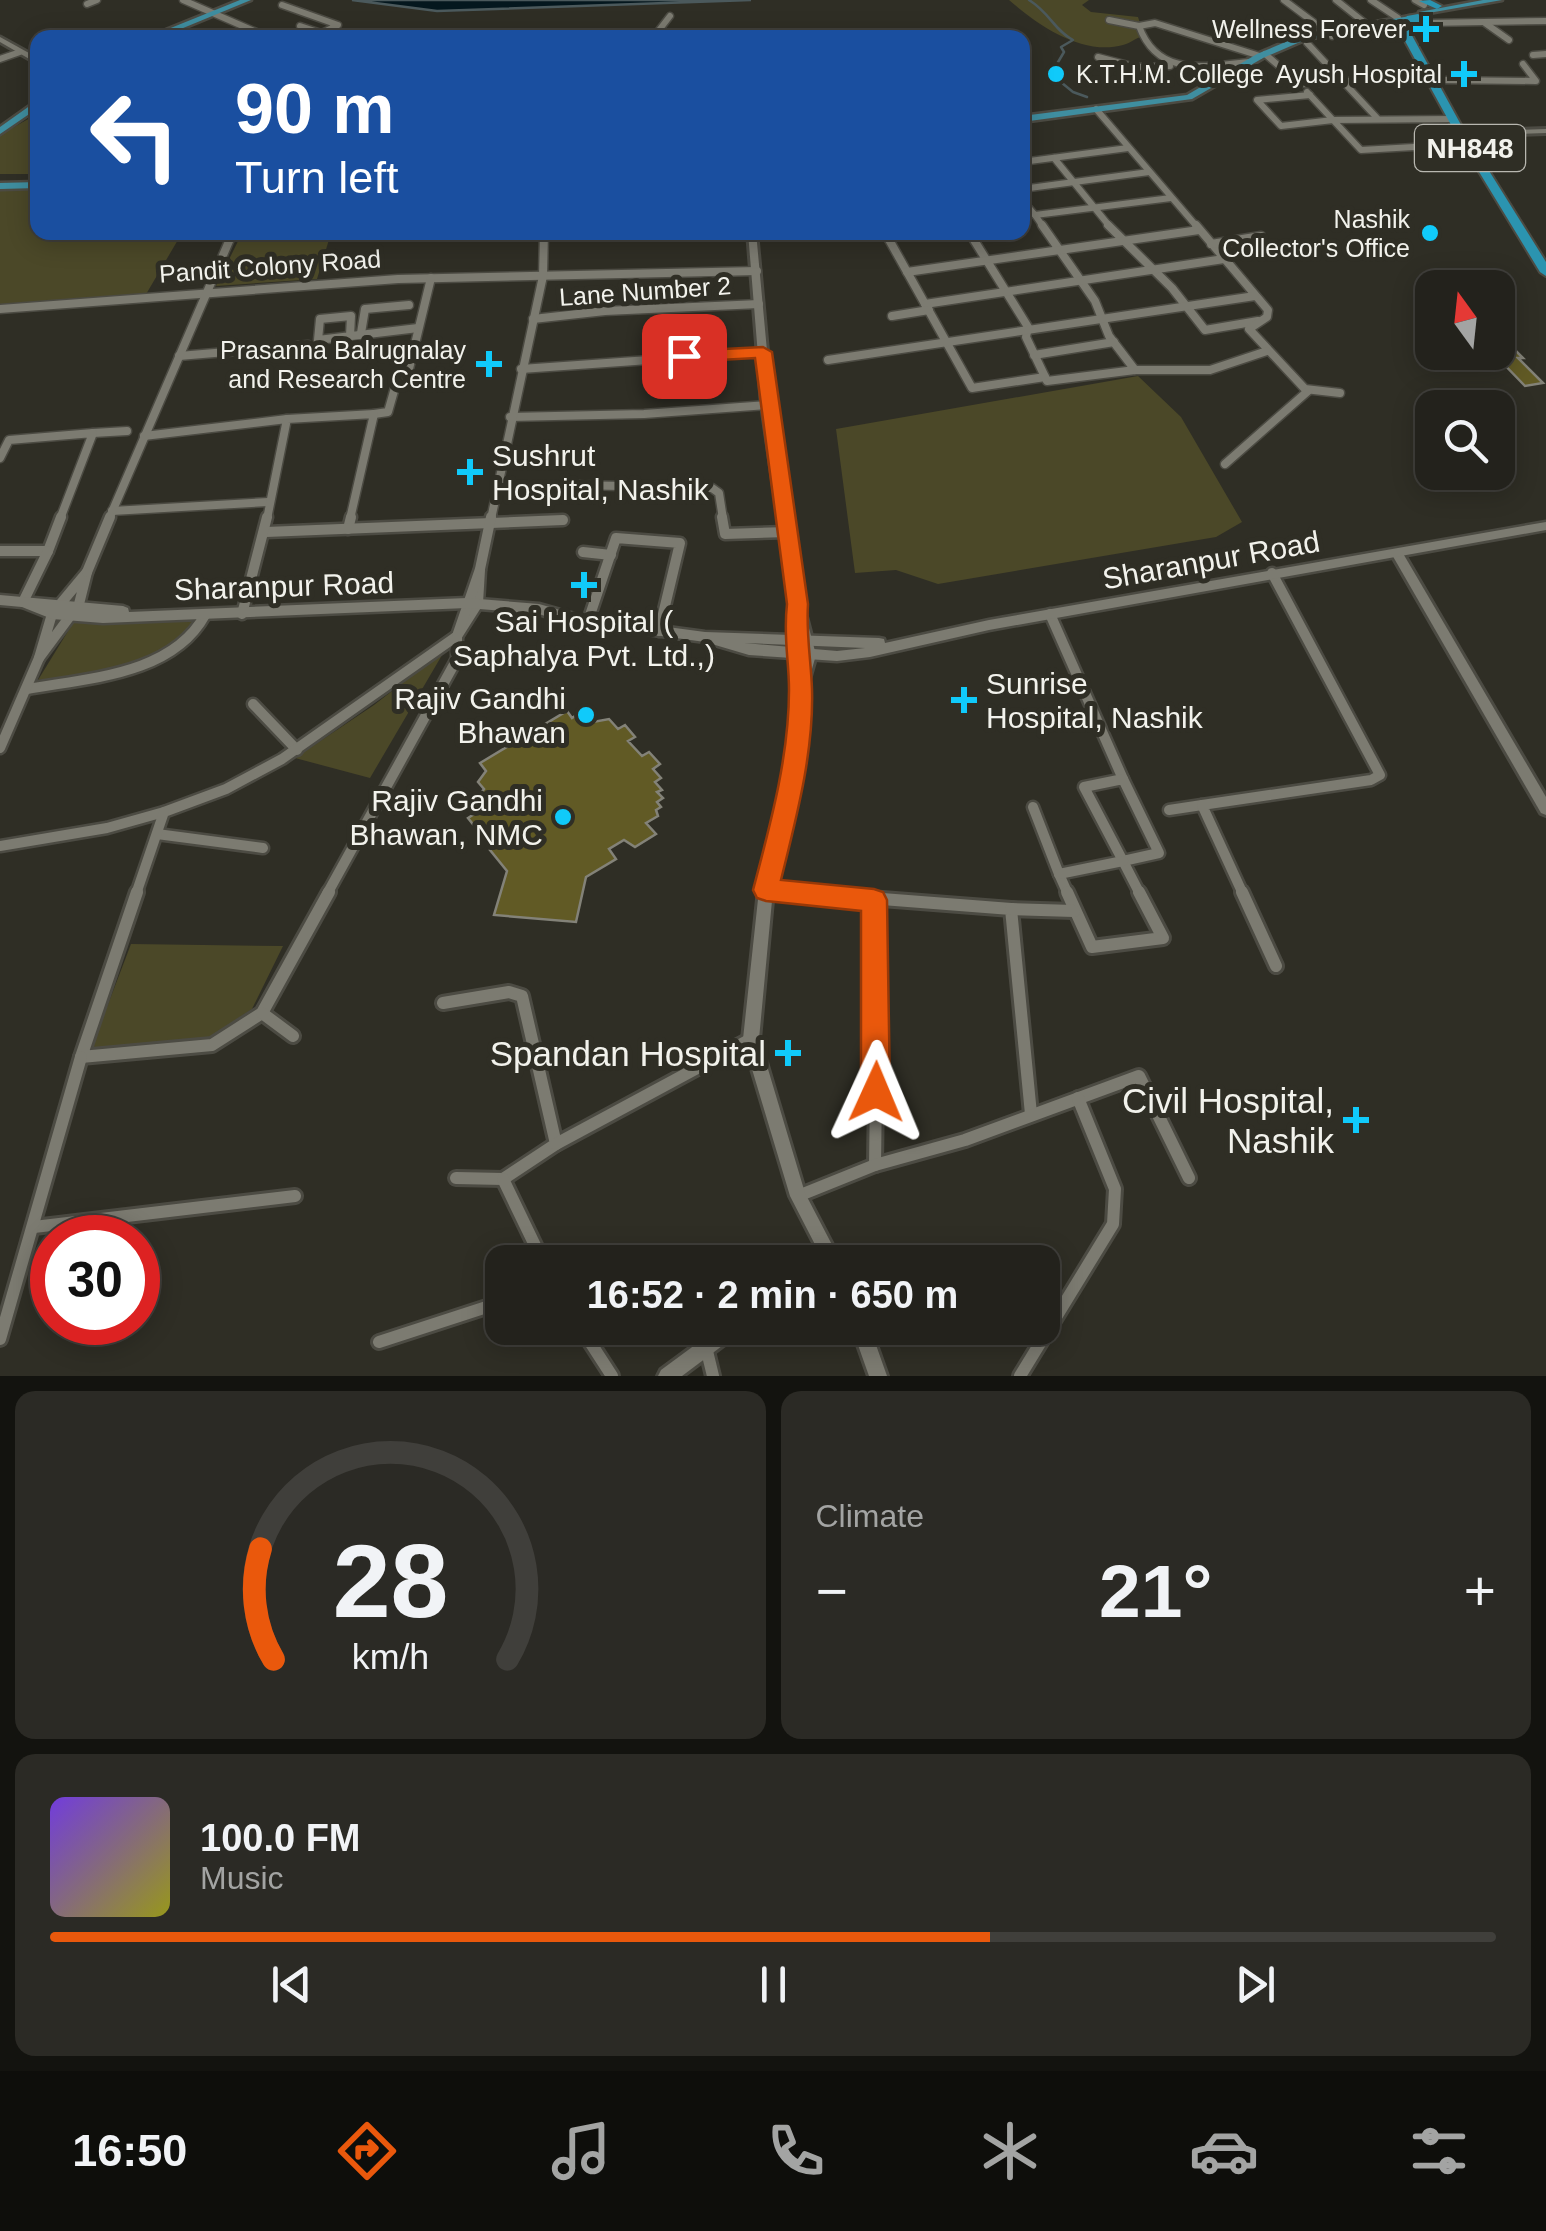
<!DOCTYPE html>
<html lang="en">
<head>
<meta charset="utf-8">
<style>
	body { margin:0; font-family:Helvetica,sans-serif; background:#2b2a25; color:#f1f3f6; height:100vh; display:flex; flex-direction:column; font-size:38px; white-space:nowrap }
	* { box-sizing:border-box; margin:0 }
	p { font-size:32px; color:#a3a4a3 }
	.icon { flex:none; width:55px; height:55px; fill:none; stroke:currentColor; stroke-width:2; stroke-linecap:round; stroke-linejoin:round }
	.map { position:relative; height:1376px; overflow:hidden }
	.details { display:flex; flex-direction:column; gap:15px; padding:15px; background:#13130f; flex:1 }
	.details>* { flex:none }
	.top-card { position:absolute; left:30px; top:30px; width:1000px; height:210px; border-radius:20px; box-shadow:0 5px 25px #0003,0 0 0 2px #403f3b; background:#1a4fa0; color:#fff; overflow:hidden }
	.needle { width:65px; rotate:345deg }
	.tools { position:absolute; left:1415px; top:270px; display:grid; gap:20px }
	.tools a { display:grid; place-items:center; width:100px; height:100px; border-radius:20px; background:#23221c; box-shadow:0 5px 25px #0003,0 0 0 2px #403f3b; font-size:50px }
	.speed { position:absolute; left:30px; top:1215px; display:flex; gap:20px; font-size:50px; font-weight:700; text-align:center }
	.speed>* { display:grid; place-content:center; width:130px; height:130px; border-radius:50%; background:#23221c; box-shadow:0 5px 25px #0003,0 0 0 2px #403f3b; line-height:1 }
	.speed .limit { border:15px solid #d22; background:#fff; color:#111 }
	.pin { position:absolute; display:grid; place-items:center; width:85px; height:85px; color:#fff; margin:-42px; border-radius:20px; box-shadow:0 5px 15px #0006 }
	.me { position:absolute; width:110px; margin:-55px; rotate:1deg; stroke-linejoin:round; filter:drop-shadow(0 0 8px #0008) }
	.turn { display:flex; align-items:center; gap:35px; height:210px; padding:0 40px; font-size:45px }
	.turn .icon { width:130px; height:130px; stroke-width:2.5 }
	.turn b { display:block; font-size:70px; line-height:85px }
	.big { font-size:75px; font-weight:600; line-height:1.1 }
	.details .card { flex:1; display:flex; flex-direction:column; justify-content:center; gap:15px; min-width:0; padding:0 35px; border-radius:20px; background:#2b2a25 }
	.details .dial { align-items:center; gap:0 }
	.dial svg { height:260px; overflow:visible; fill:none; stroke:#403f3b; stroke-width:7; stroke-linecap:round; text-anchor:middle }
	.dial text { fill:#f1f3f6; stroke:none }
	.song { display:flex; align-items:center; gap:30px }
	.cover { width:120px; height:120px; border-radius:15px; background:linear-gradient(135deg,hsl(260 70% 55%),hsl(60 70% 35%)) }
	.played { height:10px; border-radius:5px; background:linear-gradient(90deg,#ea580c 65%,#403f3b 65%) }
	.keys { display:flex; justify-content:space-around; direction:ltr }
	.heat { display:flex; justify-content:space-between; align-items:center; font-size:55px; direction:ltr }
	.details .tiles { flex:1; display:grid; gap:15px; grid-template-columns:1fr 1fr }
	.card:last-child { grid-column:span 2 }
	.trip { position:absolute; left:485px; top:1245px; width:575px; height:100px; border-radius:20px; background:#23221c; box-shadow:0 5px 25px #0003,0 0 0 2px #403f3b; font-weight:600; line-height:100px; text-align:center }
	.dock { display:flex; height:160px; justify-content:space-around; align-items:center; background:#0e0e0b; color:#a3a4a3 }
	.dock .icon { width:70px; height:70px }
	.dock .on { color:#ea580c }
	.dock b { font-size:45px; color:#f1f3f6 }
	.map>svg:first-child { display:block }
	.green { fill:#4b4828 }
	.water { fill:#04171e; stroke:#4b595c; stroke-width:2.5 }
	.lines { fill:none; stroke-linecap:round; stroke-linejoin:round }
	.stream { stroke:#4b595c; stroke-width:2.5 }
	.building { fill:#615a25; stroke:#838278; stroke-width:2.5 }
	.minor-far3-casing { stroke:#4c4b43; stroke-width:9 }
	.minor-far2-casing { stroke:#4c4b43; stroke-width:11 }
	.minor-far1-casing { stroke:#4c4b43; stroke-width:15 }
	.minor-casing { stroke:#4c4b43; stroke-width:18 }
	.tertiary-casing { stroke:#4c4b43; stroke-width:6 }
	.secondary-casing { stroke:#4c4b43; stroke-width:5 }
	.primary-casing { stroke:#4c4b43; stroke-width:5 }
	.trunk-casing { stroke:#4c4b43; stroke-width:4 }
	.minor-far3 { stroke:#7c7b71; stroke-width:6 }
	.minor-far2 { stroke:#7c7b71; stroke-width:8 }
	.minor-far1 { stroke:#7c7b71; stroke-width:10 }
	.minor { stroke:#7c7b71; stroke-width:12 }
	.tertiary { fill:#7c7b71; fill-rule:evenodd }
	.secondary { fill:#7c7b71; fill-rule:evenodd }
	.primary { fill:#3f8ea0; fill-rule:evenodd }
	.trunk { fill:#2b94b0; fill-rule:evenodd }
	.route { fill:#ea580c; stroke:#983908; stroke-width:2.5 }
	.poi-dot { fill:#10cafa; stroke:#2f2e25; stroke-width:4 }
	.labels { text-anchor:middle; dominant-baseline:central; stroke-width:10; stroke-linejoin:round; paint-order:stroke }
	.far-poi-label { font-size:25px; fill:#f2f2ec; stroke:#2f2e25; text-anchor:end }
	.far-street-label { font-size:25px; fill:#f2f2ec; stroke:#2f2e25 }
	.shield { fill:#2f2e25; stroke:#b8b7b0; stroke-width:2.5 }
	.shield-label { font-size:28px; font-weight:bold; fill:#f2f2ec }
	.poi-label { font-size:30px; fill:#f2f2ec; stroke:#2f2e25; text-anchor:start }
	.street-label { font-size:30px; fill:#f2f2ec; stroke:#2f2e25 }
	.near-poi-label { font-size:35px; fill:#f2f2ec; stroke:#2f2e25; text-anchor:end }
</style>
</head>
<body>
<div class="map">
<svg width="1546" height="1376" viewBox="0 0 1546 1376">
	<rect width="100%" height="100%" fill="#2f2e25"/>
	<g class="green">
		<path d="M1009,0H1089L1082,5L1091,12L1138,17L1144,36C1134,38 1132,43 1123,45C1082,56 1038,25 1009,0Z"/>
		<polygon points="37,114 37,174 0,174 0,135"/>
		<polygon points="37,189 38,232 182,233 145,296 0,305 0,190"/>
		<polygon points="242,233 242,232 331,233 317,279 216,286"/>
		<polygon points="1138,376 1181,417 1242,522 1216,537 938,584 896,570 855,573 836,429"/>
		<path d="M198,619C175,662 84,676 38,680L73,623Z"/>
		<polygon points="445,650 370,778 295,758 374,705"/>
		<polygon points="131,944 282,946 283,946 252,1009 210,1037 91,1049"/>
	</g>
	<polygon class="water" points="352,0 751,0 437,11"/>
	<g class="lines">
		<path class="stream" d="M1029,0C1050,13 1054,30 1073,40L1061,47L1064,52L1051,74L1073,92L1087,97"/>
	</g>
	<g class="building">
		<polygon points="1498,333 1523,358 1518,358 1543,383 1525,386 1498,358"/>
		<polygon points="567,711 572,718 578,714 593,722 609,719 618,729 625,725 635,737 628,741 642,756 649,752 660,764 653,769 661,778 655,782 662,790 657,792 663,798 657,802 661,807 656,810 658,816 646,823 656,834 635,847 624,840 609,849 616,859 586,877 576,922 494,915 507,871 490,850 505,840 492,825 480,833 468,818 482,809 475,801 484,789 478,782 486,771 480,763"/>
	</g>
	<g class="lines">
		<g class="minor-far3-casing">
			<g id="minor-far3">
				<polyline points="183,0 270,38"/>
				<polyline points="1284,0 1332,36"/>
				<polyline points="1336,0 1365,23"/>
				<polyline points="1371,0 1398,18"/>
				<polyline points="1415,0 1424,5"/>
				<polyline points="87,4 97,0"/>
				<polyline points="282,5 338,25 312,38"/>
				<path d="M1109,20L1139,26C1158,78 1205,66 1250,62"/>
				<polyline points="1426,23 1546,21"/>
				<polyline points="1485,23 1509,40"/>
				<polyline points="300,26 321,33"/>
				<polyline points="1139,26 1155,23 1260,56"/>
				<polyline points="653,38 670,16"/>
				<polyline points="1307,43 1377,118"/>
				<polyline points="1265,54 1300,84 1379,79 1431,81"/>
				<polyline points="1533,55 1546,54"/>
				<polyline points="1098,57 1136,67 1170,66"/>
				<polyline points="0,59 20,52"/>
				<polyline points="1441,80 1536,81 1523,64"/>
				<polyline points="1307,92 1333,120 1452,119"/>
				<polyline points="1310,95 1257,100 1281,126 1333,120 1361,150 1467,144"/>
				<polyline points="1096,109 1198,228"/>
				<polyline points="1054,158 1111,228"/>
				<polyline points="1022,162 1128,148"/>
				<polyline points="1022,189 1149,172"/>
				<polyline points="1022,200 1035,215"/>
				<polyline points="1044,228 1035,215 1171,198"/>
			</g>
		</g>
		<g class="minor-far2-casing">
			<g id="minor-far2">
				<polyline points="1042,225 1095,301 1109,336 1135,370"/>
				<polyline points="1108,225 1172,288 1205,330 1258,321"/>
				<polyline points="1196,225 1268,310 1267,317 1249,329 1305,389 1340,393"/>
				<polyline points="913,232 887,236 972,388 1045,377"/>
				<polyline points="969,232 1028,327 1026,337 1047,381 1135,370 1210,370 1267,351"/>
				<polyline points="338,234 399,232"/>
				<polyline points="1211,244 1261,236"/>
				<polyline points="907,272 1199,230"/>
				<polyline points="925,304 1224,259"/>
				<polyline points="0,309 398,279 757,271"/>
				<polyline points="892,316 929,310"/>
				<polyline points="533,319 605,311 759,304"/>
				<polyline points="361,333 365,309 409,305"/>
				<polyline points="350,336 351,316 320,319 318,340 418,328"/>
				<polyline points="1034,355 1114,342"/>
				<polyline points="179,356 308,345"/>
				<polyline points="828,360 1255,296"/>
				<polyline points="521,369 763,352"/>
				<polyline points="407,377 431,278"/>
				<polyline points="374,414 388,412 396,384"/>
				<polyline points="510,417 644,414 767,405"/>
				<polyline points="93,433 127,431"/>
				<polyline points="144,436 287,419"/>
				<polyline points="0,458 9,440 93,433 60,519"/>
				<polyline points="1225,464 1308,391"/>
				<polyline points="575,485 712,488 719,493 723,519"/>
				<polyline points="112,511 268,502"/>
				<polyline points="109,519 233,232"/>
				<polyline points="267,519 287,419 374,414 350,519"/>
				<polyline points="491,519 543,276 544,232"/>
			</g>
		</g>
		<g class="minor-far1-casing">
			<g id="minor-far1">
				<polyline points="722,517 725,534 787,532"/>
				<polyline points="348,529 351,517"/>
				<polyline points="266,532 563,520"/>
				<polyline points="0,551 48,551 61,517"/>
				<polyline points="583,552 611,555"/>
				<polygon points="87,572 79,604 39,658 52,614"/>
				<polyline points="87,572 110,517"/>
				<polyline points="23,602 48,551"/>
				<polyline points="242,614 267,517"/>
				<polyline points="1050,614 1123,779"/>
				<polyline points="588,621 616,538 680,543 659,631"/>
				<path d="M27,689C88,678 172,675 205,615"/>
				<polyline points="253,704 297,750"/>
				<polyline points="0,748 39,658"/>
				<polygon points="1123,779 1159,853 1123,861 1084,787"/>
				<polyline points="1033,807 1059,874"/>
				<polyline points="1169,810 1202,805"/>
				<polyline points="157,834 263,848"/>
				<polyline points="0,846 107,828 164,812 226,789 282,759 457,636 478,603 480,570"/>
				<polyline points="1123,861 1140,894"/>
				<polyline points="1059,874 1068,894"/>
				<polyline points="1059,874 1123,861"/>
				<polyline points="766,890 824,894"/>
				<polyline points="136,894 164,812"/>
				<polyline points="327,894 457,659 457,636 480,569 491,517"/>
				<polyline points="1243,894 1202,805 1371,780 1380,775 1272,573"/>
			</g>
		</g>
		<g class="minor-casing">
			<g id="minor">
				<polyline points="137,892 81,1057 212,1045 262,1013 329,892"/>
				<polyline points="792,892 1011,909 1031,1114"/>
				<polyline points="1067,892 1092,947 1163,938 1139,892"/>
				<polyline points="1242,892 1276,966"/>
				<polyline points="874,901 878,945 875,1165"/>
				<polyline points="1011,909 1074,911"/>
				<polyline points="443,1003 509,992 522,996 556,1144 503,1179 456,1178"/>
				<polyline points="262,1013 293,1036"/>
				<polyline points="556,1144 751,1039"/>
				<polyline points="503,1179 543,1262"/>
				<polyline points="798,1196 875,1165 965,1140 1139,1076 1189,1178"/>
				<polyline points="34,1227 295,1196"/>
				<polyline points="581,1328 612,1376"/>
				<polyline points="0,1339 81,1057"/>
				<polyline points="379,1342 502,1302"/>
				<polyline points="706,1347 713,1376"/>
				<polyline points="1020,1376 1113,1224 1115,1189 1078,1098"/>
			</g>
		</g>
		<g class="tertiary-casing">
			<g id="tertiary">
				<polygon points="1546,129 1546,133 1461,136 1457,134 1461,132"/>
				<polygon points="748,232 756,232 772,405 803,605 816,655 806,690 795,800 773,890 759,1039 805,1193 841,1262 824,1262 790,1196 743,1039 759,890 781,800 795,686 788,641 792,610 762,405"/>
				<polygon points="1397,549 1401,550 1546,797 1546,815 1541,813 1391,553"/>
				<polygon points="718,1328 741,1328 738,1334 682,1376 658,1376 661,1370"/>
				<polygon points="852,1328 870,1328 887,1376 869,1376"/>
			</g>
		</g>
		<g class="secondary-casing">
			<g id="secondary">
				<polygon points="0,37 38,58 38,64 0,42"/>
				<path d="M1546,522V530L989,630L870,657L837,661L749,655L705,642L567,623L539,614L467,608L103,623L52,619L22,607L0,605V595L123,606L128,608L129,612L467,598L539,604L578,615L705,632L879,638L884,639L885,643L989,620ZM744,643L865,648L837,651Z"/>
			</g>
		</g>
		<g class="primary-casing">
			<g id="primary">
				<polygon points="240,0 251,0 159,38 146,38"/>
				<polygon points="1483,0 1502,0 1423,14 1419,12"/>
				<polygon points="1410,16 1413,16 1413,20 1307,39 1263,58 1192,99 1022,122 1022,116 1187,95 1257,54 1302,35"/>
				<polygon points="38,100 38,108 0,134 0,127"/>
				<polygon points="38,182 38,188 0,189 0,183"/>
			</g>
		</g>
		<g class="trunk-casing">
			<g id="trunk">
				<polygon points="1430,0 1442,6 1437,9 1419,1"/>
				<polygon points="1418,14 1431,23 1426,26 1413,24 1409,30 1466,134 1546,262 1546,276 1540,272 1456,134 1399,30 1407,16"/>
			</g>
		</g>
		<use href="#minor-far3" class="minor-far3"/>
		<use href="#minor-far2" class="minor-far2"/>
		<use href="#minor-far1" class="minor-far1"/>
		<use href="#minor" class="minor"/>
		<use href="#tertiary" class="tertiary"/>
		<use href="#secondary" class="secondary"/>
		<use href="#primary" class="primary"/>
		<use href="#trunk" class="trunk"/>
	</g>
	<path class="route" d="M763,347L772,352L808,604C806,634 811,660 812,689C814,753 796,819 781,880L874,889L883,892L887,900L890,1092L886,1102L876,1106L866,1102L861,1092V911L766,901L757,898L753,890C770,825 789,757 789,690C789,659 783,637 787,604L755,358L684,362L676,356L684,351Z"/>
	<g class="poi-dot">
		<path d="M1421 14h10v10h10v10h-10v10h-10v-10h-10v-10h10z"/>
		<circle cx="1056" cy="74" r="10"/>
		<path d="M1459 59h10v10h10v10h-10v10h-10v-10h-10v-10h10z"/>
		<circle cx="1430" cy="233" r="10"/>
		<path d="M484 349h10v10h10v10h-10v10h-10v-10h-10v-10h10z"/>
		<path d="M465 457h10v10h10v10h-10v10h-10v-10h-10v-10h10z"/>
		<path d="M579 570h10v10h10v10h-10v10h-10v-10h-10v-10h10z"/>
		<path d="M959 685h10v10h10v10h-10v10h-10v-10h-10v-10h10z"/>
		<circle cx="586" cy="715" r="10"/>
		<circle cx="563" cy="817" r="10"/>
		<path d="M783 1038h10v10h10v10h-10v10h-10v-10h-10v-10h10z"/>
		<path d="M1351 1105h10v10h10v10h-10v10h-10v-10h-10v-10h10z"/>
	</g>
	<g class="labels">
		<g class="far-poi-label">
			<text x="1406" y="29">Wellness Forever</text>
			<text x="1076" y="74" text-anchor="start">K.T.H.M. College</text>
			<text x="1442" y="74">Ayush Hospital</text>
			<text x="1410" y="219">Nashik<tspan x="1410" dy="29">Collector's Office</tspan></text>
			<text x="466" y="350">Prasanna Balrugnalay<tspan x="466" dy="29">and Research Centre</tspan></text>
		</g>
		<g class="far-street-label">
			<text transform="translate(270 266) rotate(-4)">Pandit Colony Road</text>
			<text transform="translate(645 291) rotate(-4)">Lane Number 2</text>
		</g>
		<rect class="shield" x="1415" y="125" width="110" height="46" rx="8"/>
		<g class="shield-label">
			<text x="1470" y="148">NH848</text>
		</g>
		<g class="poi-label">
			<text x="492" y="455">Sushrut<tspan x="492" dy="34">Hospital, Nashik</tspan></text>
			<text x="584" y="621" text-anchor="middle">Sai Hospital (<tspan x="584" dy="34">Saphalya Pvt. Ltd.,)</tspan></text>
			<text x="986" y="683">Sunrise<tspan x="986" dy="34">Hospital, Nashik</tspan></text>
			<text x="566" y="698" text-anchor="end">Rajiv Gandhi<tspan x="566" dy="34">Bhawan</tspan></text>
			<text x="543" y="800" text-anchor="end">Rajiv Gandhi<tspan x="543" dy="34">Bhawan, NMC</tspan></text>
		</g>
		<g class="street-label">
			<text transform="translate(1211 560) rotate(-10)">Sharanpur Road</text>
			<text transform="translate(284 586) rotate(-2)">Sharanpur Road</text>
		</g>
		<g class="near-poi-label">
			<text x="766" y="1053">Spandan Hospital</text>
			<text x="1334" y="1100">Civil Hospital,<tspan x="1334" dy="40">Nashik</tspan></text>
		</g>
	</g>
</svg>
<div class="tools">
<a><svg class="needle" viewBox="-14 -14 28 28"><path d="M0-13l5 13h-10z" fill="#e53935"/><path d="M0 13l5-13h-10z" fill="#a3a4a3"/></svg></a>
<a><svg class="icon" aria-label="search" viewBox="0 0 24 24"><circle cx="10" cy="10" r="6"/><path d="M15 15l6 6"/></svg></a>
</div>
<div class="speed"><div class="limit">30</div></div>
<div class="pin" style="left:684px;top:356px;background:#d93025"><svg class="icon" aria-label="arrive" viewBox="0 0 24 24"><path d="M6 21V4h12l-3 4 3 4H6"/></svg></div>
<svg class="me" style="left:876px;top:1092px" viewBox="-20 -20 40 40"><path d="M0-17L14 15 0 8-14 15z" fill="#ea580c" stroke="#fff" stroke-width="4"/></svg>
<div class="trip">16:52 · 2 min · 650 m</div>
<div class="top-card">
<div class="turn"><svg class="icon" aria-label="left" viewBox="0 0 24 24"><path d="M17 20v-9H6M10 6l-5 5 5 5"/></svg><div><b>90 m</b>Turn left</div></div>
</div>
</div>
<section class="details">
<div class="tiles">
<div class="card dial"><svg viewBox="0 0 100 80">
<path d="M14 69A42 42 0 1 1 86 69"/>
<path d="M14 69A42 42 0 0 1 10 35" stroke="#ea580c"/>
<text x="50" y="56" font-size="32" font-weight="700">28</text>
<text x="50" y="72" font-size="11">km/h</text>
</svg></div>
<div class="card"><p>Climate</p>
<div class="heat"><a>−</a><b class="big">21°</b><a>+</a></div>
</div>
<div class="card">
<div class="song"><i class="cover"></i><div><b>100.0 FM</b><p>Music</p></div></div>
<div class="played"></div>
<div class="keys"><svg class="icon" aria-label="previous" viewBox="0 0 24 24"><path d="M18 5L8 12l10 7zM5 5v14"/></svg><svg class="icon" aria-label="pause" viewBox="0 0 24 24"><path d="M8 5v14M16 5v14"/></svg><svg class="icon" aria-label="next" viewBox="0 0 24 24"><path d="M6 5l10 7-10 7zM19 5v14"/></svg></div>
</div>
</div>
</section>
<nav class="dock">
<b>16:50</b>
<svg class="icon on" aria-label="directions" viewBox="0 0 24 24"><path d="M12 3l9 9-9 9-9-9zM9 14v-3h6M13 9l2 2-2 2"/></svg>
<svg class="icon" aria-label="music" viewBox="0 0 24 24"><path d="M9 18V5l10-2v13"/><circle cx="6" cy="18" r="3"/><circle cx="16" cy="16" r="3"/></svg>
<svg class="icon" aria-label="phone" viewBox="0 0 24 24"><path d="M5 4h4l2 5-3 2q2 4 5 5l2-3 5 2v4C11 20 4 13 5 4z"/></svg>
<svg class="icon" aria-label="climate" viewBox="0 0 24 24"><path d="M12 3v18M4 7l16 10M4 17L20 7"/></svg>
<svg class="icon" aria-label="car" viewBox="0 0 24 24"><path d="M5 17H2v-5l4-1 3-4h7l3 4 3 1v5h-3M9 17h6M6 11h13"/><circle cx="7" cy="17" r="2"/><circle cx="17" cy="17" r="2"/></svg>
<svg class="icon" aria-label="filters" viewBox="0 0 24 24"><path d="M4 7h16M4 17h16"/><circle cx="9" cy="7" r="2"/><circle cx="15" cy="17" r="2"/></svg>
</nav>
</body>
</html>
